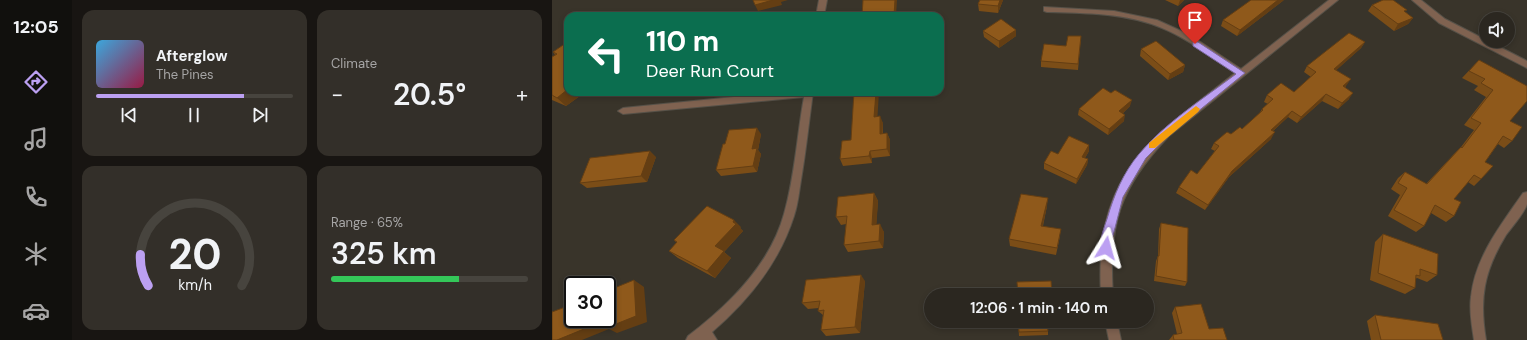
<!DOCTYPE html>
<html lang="en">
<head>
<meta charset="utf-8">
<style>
	body { margin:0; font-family:"DM Sans",sans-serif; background:#332f29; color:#f1f3f6; height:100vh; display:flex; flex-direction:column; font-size:15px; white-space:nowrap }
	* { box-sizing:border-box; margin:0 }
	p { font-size:13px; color:#a6a5a5 }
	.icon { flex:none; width:22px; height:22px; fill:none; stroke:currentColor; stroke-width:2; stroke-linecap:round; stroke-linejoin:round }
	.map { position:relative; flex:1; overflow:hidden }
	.drawer { display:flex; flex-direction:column; gap:10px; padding:10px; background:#181512; width:480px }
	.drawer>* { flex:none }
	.hud { position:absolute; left:12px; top:12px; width:380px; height:84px; border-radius:12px; box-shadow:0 2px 6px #0003,0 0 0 1px #47443e; background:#0b6e4f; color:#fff; overflow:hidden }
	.controls { position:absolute; left:927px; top:12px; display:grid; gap:8px }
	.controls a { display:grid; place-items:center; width:36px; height:36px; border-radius:50%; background:#2b2720; box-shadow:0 2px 6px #0003,0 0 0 1px #47443e; font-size:20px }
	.speed { position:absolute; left:12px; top:276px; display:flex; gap:8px; font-size:20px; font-weight:700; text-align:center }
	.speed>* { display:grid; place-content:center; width:52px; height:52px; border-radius:50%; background:#2b2720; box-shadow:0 2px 6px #0003,0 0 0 1px #47443e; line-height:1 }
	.speed .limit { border:2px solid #111; border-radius:6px; background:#fff; color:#111 }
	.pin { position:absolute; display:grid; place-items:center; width:34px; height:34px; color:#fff; margin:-41px -17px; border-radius:50% 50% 50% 0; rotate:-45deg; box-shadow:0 0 4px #0007 }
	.pin .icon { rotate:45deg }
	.me { position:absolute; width:44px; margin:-22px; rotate:8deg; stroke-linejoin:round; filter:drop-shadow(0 0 3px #0008) }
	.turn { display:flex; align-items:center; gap:14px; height:84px; padding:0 16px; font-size:18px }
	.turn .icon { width:52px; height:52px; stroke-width:2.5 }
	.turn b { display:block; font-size:28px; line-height:34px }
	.big { font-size:30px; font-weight:600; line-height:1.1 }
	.drawer .card { flex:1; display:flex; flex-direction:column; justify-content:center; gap:6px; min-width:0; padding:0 14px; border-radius:12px; background:#332f29 }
	.drawer .dial { align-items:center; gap:0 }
	.dial svg { height:104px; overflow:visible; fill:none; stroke:#47443e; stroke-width:7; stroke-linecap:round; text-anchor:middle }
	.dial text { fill:#f1f3f6; stroke:none }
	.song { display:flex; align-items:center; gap:12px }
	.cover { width:48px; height:48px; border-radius:6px; background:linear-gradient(135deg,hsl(200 70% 55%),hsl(340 70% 35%)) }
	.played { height:4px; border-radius:2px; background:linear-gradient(90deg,#bca0f2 75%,#47443e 75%) }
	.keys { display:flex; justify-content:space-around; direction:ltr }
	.heat { display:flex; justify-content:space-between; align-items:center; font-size:22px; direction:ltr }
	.charge { height:6px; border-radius:3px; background:linear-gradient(90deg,#34c759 65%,#47443e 0) }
	.drawer .tiles { flex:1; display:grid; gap:10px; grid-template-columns:repeat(2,1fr) }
	.trip { position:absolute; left:372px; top:288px; width:230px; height:40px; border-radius:20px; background:#2b2720; box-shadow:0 2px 6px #0003,0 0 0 1px #47443e; font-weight:600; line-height:40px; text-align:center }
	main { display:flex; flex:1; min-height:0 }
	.tab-bar { display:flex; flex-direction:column; width:72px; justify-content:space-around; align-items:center; background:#11100d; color:#a6a5a5 }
	.tab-bar .icon { width:28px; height:28px }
	.tab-bar .selected { color:#bca0f2 }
	.tab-bar b { font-size:18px; color:#f1f3f6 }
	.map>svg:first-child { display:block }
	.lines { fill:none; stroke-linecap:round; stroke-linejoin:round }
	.street-casing { stroke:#565148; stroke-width:2 }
	.street { fill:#7f6250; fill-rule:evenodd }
	.wall { fill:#7b4d17 }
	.shaded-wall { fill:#643e13 }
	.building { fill:#8f591b; stroke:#643e13 }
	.route { fill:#bca0f2; stroke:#7a689d }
	.slow { fill:#f59e0b }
</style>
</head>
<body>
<main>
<nav class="tab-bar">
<b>12:05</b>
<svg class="icon selected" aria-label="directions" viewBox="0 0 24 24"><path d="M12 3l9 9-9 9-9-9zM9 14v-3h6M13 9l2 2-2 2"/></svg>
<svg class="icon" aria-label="music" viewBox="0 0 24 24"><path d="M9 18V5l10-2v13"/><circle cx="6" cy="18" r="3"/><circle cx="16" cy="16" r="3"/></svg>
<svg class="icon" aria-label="phone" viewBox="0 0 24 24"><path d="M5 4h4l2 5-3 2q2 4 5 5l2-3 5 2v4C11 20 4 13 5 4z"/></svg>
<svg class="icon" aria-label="climate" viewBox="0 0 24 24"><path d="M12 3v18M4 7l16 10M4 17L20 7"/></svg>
<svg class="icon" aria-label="car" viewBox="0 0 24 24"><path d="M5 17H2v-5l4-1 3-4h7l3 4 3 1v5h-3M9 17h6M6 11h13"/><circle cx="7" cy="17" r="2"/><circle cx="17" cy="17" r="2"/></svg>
</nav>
<section class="drawer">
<div class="tiles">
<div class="card">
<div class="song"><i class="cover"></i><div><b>Afterglow</b><p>The Pines</p></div></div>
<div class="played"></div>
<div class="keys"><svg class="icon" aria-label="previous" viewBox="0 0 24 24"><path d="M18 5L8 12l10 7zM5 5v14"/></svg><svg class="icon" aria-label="pause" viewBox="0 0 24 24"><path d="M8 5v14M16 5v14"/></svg><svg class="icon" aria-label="next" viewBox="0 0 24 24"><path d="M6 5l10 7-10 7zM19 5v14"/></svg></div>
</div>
<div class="card"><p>Climate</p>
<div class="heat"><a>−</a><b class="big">20.5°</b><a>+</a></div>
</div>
<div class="card dial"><svg viewBox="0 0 100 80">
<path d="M14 69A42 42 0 1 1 86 69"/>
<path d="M14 69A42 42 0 0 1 8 45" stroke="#bca0f2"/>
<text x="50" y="56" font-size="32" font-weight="700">20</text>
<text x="50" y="72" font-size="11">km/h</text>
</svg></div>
<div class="card"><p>Range · 65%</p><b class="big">325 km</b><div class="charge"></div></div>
</div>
</section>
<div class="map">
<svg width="975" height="340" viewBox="0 0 975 340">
	<rect width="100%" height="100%" fill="#39342a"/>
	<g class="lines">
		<g class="street-casing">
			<g id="street">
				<polygon points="267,0 275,0 272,16 264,16"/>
				<path d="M777,0H786L617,136C568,187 556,224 561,295H549C542,173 596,142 683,73C660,58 637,39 610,28C575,13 533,13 495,12L492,11V7L562,11L605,20L638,35L689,69Z"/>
				<polygon points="860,0 869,0 893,19 975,61 975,68 887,23"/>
				<path d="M233,92H261C257,121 254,151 249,180C247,192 246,204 242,216C227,263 197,300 160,332L165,340H134L136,336C177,305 218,265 232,214C243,176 245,135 252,97L71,114L66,111L71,108Z"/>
				<path d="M975,192C975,195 975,200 975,204C973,212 960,227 954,235C932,271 927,298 934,340H922C920,326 917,311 919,297C923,257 949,225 971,193Z"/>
				<polygon points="553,321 565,321 569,340 557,340"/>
			</g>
		</g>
		<use href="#street" class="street"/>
	</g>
	<g class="wall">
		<polygon points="428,0 451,0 446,13 427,11 426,4"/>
		<polygon points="613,0 632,0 626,6"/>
		<polygon points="732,0 685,36 669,26 671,20"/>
		<polygon points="820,5 854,13 861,18 856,24 842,31 816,11"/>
		<polygon points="464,30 464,36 447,48 432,37 431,31"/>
		<polygon points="529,36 526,70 489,67 489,61"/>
		<polygon points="813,42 809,48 784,70 794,86 793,87 797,99 786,109 770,101 745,123 736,117 721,131 719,139 677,177 653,210 624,193 627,187 645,174 663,151 659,149 662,143 690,129 707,114 710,109 716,104 712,102 715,95 742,92 759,77 752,72 755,66"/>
		<polygon points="14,43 16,92 32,93 14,106 0,100 0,57 3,55 1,52"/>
		<polygon points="589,49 633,65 631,72 616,80 588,56"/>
		<polygon points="927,60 958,121 960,141 952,148 946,144 933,162 929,179 922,186 916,182 902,199 902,216 894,222 879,213 872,226 864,232 836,216 848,195 839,189 846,178 853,172 874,184 902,154 909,147 922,130 912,125 934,97 922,90 926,86 910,78"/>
		<polygon points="578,106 571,113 572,121 556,135 526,115 527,109"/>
		<polygon points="325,117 331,123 331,133 335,133 338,140 338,156 320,158 320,163 291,166 288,159 299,140"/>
		<polygon points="209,134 206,150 209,154 205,172 169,176 164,170 173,144"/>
		<polygon points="537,145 537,151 533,158 536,159 535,165 524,184 492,169 492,163 506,154"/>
		<polygon points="104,157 95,182 35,188 28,183"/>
		<polygon points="322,193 326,201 324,225 332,232 331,248 296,252 292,245 294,224 289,225 284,217"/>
		<polygon points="495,206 491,226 508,236 504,255 458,246 457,239"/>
		<polygon points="609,223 635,282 633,286 602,281 604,261 606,256 607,229"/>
		<polygon points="189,227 188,228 191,231 172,252 179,258 163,278 126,258 117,251 125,243 122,240"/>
		<polygon points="831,234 885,275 875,282 865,278 863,279 863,288 853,294 818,280 823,242"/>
		<polygon points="313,281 308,333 274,336 269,330 271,315 266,311 267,308 256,309 250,303"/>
		<polygon points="623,307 657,329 675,340 617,340 621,335 625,334 620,313"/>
		<polygon points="823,315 891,340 819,340 815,321"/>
		<polygon points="466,321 496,331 496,335 467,336"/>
	</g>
	<g class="shaded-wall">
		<polygon points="221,0 236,0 229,2 230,5 206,11 203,5"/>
		<polygon points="343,0 345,0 344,16 342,16"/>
		<polygon points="448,0 451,0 446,13 446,6"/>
		<polygon points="628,0 632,0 626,6"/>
		<polygon points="726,0 732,0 685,36 688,30"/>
		<polygon points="861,18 856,24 842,31 846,24"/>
		<polygon points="464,30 464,36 447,48 447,41"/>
		<polygon points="813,42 809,48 778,76 782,69"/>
		<polygon points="633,65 631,72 616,80 618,74"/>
		<polygon points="16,76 16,83 12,79"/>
		<polygon points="799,79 794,86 787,93 791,86"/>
		<polygon points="16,89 16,92 31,92 32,93 14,106 5,98"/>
		<polygon points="324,92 327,92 325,124 322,117"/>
		<polygon points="801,93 797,99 786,109 790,103"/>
		<polygon points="774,94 770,101 745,123 749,117"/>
		<polygon points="580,100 578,106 566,118 567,111"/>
		<polygon points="740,111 736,117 715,136 719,130"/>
		<polygon points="573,115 572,121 556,135 557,129"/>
		<polygon points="328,116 331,123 330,141 328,134"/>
		<polygon points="205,128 209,134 206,150 209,154 205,172 201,166 200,149"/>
		<polygon points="723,132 719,139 677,177 653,210 656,205 680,171"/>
		<polygon points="335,133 338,140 338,156 335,149"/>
		<polygon points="537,145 537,151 530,163 530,157"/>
		<polygon points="98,151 104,157 95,182 89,176"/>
		<polygon points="318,151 320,158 320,163 317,156"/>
		<polygon points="536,159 535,165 524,184 525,179"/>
		<polygon points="322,193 326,201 324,233 320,225"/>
		<polygon points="496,198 495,206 489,233 489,226"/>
		<polygon points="182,220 189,227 188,228 191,231 172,252 179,258 163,278 155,271 163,246"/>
		<polygon points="328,224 332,232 331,248 327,241"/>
		<polygon points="309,275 313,281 308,333 303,327"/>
		<polygon points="82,280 92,287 95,322 65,333 57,329 30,340 5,340 54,320"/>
	</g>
	<g class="building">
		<polygon points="201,0 221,0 203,5"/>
		<polygon points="311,0 343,0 342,16 310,16"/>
		<polygon points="428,0 448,0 446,6 426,4"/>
		<polygon points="699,0 726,0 688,30 671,20"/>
		<polygon points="831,0 841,0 855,10 852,11 861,18 846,24 820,5"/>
		<polygon points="449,19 464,30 447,41 431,31"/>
		<polygon points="797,33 813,42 782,69 799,79 791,86 801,93 790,103 774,94 749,117 740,111 719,130 723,132 680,171 656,205 627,187 639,170 645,174 667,146 662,143 675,132 679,134 688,127 690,129 711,110 710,109 721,99 715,95 729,83 742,92 764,72 755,66"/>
		<polygon points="516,36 529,36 526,64 489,61 492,44 514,46"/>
		<polygon points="604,41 633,65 618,74 589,49"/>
		<polygon points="14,43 16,44 16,76 12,79 16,81 16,89 5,98 0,95 0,57 5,54 1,52"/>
		<polygon points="927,60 975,86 975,101 958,121 970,127 960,141 951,136 933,162 941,166 929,179 922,175 902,199 909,202 902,216 883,205 872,226 842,210 855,188 846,183 853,172 875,184 909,147 910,148 929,123 919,118 941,90 929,83 933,79 917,71"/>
		<polygon points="551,88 559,93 563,90 580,100 567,111 573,115 557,129 527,109"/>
		<polygon points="302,92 324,92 322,117 328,116 328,134 335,133 335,149 318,151 317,156 288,159 290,141 299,140"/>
		<polygon points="205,128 200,149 205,148 201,166 164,170 171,144 173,144 177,130"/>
		<polygon points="517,136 537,145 530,157 536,159 525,179 492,163 499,151 506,154"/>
		<polygon points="98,151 89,176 28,183 38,158"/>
		<polygon points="322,193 320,225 328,224 327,241 292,245 295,216 284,217 286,197"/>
		<polygon points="469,194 496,198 489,226 509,229 505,248 457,239"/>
		<polygon points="155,206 182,220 181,222 184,224 163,246 172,251 155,271 117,251 125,242 122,240"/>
		<polygon points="609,223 636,228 635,282 604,276 606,256 607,256"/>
		<polygon points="831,234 886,254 885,275 868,269 868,276 864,275 863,288 826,273"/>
		<polygon points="309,275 303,327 269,330 272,310 266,311 268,301 250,303 254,280"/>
		<polygon points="82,280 84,316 54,328 54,320 5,340 0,340 0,312 21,304 21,319 55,319 55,291"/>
		<polygon points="499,281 500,295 466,295 465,282"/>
		<polygon points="649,304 657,329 671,328 675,340 622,340 621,335 630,333 623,307"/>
		<polygon points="823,315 886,324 891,340 829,340"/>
		<polygon points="466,321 495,321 496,331 467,332"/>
	</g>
	<path class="route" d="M641,42H646L693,73L617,135L594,158L571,197L557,251H550C546,242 552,228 555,219C562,195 571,173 587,154C613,123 652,98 684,74L641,46Z"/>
	<polygon class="slow" points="644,106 648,109 646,112 603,148 597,148 597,143"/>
</svg>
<div class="controls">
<a><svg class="icon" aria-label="sound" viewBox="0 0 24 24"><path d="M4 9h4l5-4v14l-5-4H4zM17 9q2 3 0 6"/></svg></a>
</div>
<div class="speed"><div class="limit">30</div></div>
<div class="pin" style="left:643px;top:44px;background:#d93025"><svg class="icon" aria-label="arrive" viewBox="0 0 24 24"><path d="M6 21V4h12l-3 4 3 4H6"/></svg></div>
<svg class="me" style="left:554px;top:248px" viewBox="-20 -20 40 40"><path d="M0-17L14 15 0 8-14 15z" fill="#bca0f2" stroke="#fff" stroke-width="4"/></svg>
<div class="trip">12:06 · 1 min · 140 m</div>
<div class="hud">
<div class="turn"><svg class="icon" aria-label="left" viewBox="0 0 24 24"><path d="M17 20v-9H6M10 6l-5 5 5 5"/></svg><div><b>110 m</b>Deer Run Court</div></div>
</div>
</div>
</main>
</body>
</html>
